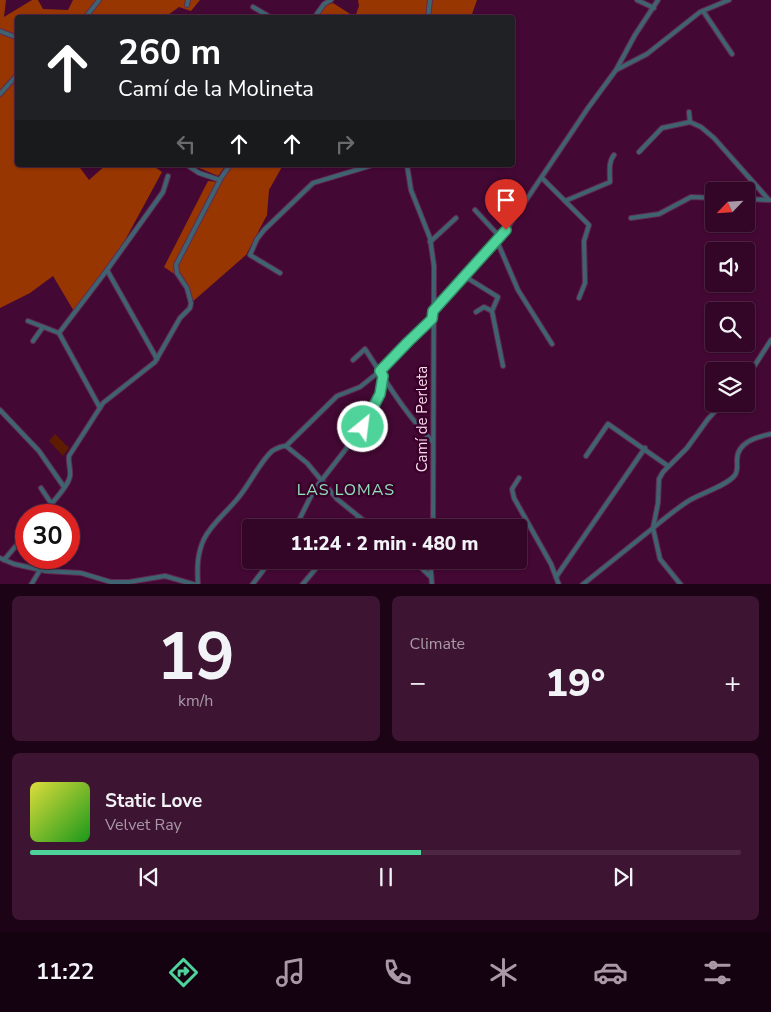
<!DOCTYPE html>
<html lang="en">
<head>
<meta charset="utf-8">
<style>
	body { margin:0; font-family:"Nunito Sans",sans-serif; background:#3e1433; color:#f1f3f6; height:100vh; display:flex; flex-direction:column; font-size:19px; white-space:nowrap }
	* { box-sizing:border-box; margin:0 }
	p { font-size:16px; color:#a999a7 }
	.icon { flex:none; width:28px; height:28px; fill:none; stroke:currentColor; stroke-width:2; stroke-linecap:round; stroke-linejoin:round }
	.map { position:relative; height:584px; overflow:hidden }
	.details { display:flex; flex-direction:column; gap:12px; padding:12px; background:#1c0315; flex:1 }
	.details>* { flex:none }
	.hud { position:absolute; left:15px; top:15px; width:500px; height:152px; border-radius:5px; box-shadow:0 1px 4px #0004,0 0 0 1px #4e2744; background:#202124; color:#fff; overflow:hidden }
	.needle { width:32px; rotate:245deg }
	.tools { position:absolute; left:705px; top:182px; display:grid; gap:10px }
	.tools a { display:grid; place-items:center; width:50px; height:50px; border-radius:5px; background:#330627; box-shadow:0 1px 4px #0004,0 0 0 1px #4e2744; font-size:25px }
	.speed { position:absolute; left:15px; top:504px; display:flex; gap:10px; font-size:25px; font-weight:700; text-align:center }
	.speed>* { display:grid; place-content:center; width:65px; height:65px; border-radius:50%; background:#330627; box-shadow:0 1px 4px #0004,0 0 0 1px #4e2744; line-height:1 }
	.speed .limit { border:8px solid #d22; background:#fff; color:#111 }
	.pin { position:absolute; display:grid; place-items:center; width:42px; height:42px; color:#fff; margin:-51px -21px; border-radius:50% 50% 50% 0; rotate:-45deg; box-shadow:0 0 5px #0007 }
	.pin .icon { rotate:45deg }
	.me { position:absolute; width:55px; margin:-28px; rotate:29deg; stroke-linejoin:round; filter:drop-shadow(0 0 4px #0008) }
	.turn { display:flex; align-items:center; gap:18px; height:105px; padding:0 20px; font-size:22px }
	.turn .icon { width:65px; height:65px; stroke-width:2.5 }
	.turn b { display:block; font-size:35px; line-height:42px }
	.lanes { display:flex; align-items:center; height:48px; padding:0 20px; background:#0003; justify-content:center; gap:25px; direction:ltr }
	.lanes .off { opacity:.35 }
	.big { font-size:38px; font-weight:800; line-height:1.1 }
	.details .card { flex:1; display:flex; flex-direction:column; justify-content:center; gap:8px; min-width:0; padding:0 18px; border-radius:8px; background:#3e1433 }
	.details .dial { align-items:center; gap:0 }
	.dial b { font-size:65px; line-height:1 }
	.song { display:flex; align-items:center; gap:15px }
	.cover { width:60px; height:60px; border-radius:8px; background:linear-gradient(135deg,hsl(60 70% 55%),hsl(120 70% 35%)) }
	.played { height:5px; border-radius:2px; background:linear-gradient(90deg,#4ed39a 55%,#4e2744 55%) }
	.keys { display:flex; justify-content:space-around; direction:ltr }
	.heat { display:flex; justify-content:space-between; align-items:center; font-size:28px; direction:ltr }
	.details .tiles { flex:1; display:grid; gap:12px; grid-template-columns:1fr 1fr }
	.card:last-child { grid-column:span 2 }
	.trip { position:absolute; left:242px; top:519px; width:285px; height:50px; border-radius:5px; background:#330627; box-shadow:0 1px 4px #0004,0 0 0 1px #4e2744; font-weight:800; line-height:50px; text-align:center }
	.tab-bar { display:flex; height:80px; justify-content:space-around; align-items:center; background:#140210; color:#a999a7 }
	.tab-bar .icon { width:35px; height:35px }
	.tab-bar .selected { color:#4ed39a }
	.tab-bar b { font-size:22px; color:#f1f3f6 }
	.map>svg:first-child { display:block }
	.green { fill:#5d1c00 }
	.forest { fill:#983602 }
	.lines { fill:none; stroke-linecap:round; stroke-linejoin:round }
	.street-casing { stroke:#612a52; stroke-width:6 }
	.street { stroke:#3f6370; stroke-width:4 }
	.route-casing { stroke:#338964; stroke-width:12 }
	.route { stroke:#4ed39a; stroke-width:9 }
	.labels { text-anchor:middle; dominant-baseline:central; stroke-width:5; stroke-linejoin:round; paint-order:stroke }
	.street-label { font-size:15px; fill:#fbdcee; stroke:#39002a }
	.neighbourhood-label { font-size:16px; letter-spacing:1px; fill:#90e2b9; stroke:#39002a }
</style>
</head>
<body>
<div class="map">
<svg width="771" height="585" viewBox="0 0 771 585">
	<rect width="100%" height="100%" fill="#440834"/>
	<polygon class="green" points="55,434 69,448 63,456 49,441"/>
	<g class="forest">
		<polygon points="0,0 6,0 4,17 32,0 38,0 43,9 68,10 73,0 200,0 191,11 179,7 165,17 18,18 18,165 78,165 89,180 106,165 152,165 162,172 117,255 75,313 53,276 30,293 0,308"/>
		<polygon points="358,0 477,0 471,17 316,18 324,6 333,3 355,17 359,6"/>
		<polygon points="192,165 226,165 218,176"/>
		<path d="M233,165H283L269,190L267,215L246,255L191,303C188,283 181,278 164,267L208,181L219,182Z"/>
	</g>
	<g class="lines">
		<g class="street-casing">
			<g id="street">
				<polyline points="637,0 654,8"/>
				<polyline points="187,5 188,0"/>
				<polyline points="253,7 272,18"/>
				<polyline points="703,11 732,54"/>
				<polyline points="85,18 99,0"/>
				<polyline points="314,18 324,4 331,0"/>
				<polyline points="428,18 430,0"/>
				<polyline points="0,31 18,38"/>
				<polyline points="616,70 635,35 658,0"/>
				<polyline points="0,94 18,74"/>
				<polyline points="689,112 690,122"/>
				<polyline points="639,152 662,128 690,122 701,127 714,138 769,200"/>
				<polyline points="187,165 199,173 220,180"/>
				<polyline points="407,165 411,190 430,238 434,266 433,528"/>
				<path d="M542,178L565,201L610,182C610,173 608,162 614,155"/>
				<polyline points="746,199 769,200"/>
				<polyline points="565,201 589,225 584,241 585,283 579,298"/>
				<polyline points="475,210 500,237"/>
				<polyline points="631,218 659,214 691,197 714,198"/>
				<polyline points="497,241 518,290 552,344"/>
				<polyline points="430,242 456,218"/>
				<polyline points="107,270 157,359"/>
				<polyline points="280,273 250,255 257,239 264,230 313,183 373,165"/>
				<polyline points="464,276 498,297 492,311 484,307 476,312"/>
				<polyline points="433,311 506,230 588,108 616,70 647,54 700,12 729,0"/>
				<polyline points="492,311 503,366"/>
				<polyline points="28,321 59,333"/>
				<polyline points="33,341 43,327"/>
				<path d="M353,360L365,349C386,381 405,414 433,442"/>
				<polyline points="746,379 771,340"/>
				<polyline points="100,408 59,333 107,270 163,192 168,176"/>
				<polyline points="0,410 39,451 64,487"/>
				<polyline points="286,446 307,463 337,499 373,528"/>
				<polyline points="586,456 608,424 668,466"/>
				<polyline points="519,478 512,489 514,498 551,564 559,585"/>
				<polyline points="41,488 51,503"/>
				<path d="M42,515C49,506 69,486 70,476C71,469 68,463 69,456L103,403L155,362L180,318L190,308L191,303L187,288L177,273L176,265L221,178L230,165"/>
				<polyline points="295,528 314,490 363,427 381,394 383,376"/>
				<polyline points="351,528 359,517"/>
				<polyline points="0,558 14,564 46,571 81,573 111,582 129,582 165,576 196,585"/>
				<polyline points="4,560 26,534"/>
				<polyline points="413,560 431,577"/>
				<polyline points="430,560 432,585"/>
				<polyline points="556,577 645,448"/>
				<polyline points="31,585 40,570"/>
				<path d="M198,585C197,568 197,554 204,539C212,523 227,512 238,498C250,484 259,463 272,451C277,448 281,446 286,446L337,396L360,387L380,371L408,342L432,319"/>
				<polyline points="252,585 271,560"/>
				<polyline points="302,585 323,560"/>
				<polyline points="582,585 653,528 658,503 659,479 663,472 687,448 708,419 722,404"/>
				<path d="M681,585L660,559L653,528C665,518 677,508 690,500C702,493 728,485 735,475C738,471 737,466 737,460C737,442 757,437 771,434"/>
			</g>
		</g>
		<use href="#street" class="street"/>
	</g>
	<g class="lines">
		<g class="route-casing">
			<polyline id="route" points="363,427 380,394 383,376 380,371 408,342 432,319 433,311 506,230"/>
		</g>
		<use href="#route" class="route"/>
	</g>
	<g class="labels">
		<g class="street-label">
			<text transform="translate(422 419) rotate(-90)">Camí de Perleta</text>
		</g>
		<g class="neighbourhood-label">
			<text x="346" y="490">LAS LOMAS</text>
		</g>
	</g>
</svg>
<div class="tools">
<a><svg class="needle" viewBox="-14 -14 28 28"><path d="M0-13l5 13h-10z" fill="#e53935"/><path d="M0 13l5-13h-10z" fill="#a999a7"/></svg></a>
<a><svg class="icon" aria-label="sound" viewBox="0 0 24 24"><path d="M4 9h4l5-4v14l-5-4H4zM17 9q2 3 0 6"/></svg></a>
<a><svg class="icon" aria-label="search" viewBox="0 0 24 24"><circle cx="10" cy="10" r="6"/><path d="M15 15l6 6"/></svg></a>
<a><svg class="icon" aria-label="layers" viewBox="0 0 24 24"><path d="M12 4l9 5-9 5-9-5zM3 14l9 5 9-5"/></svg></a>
</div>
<div class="speed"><div class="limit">30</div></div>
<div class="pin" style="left:506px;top:230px;background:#d93025"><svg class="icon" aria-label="arrive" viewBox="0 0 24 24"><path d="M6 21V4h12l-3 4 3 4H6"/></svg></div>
<svg class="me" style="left:363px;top:427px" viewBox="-20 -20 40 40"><circle r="17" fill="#4ed39a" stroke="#fff" stroke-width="3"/><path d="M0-11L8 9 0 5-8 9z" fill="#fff"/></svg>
<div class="trip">11:24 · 2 min · 480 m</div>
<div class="hud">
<div class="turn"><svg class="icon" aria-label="ahead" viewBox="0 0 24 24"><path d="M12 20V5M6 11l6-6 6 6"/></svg><div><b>260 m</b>Camí de la Molineta</div></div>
<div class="lanes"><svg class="icon off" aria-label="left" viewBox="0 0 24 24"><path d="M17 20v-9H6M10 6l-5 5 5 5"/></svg><svg class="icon" aria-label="ahead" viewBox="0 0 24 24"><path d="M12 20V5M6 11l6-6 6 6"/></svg><svg class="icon" aria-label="ahead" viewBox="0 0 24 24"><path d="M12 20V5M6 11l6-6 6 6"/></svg><svg class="icon off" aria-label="right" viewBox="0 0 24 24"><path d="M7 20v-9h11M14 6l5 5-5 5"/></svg></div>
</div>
</div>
<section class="details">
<div class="tiles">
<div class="card dial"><b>19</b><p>km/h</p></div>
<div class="card"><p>Climate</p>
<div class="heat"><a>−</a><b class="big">19°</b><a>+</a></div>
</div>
<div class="card">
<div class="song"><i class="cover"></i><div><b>Static Love</b><p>Velvet Ray</p></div></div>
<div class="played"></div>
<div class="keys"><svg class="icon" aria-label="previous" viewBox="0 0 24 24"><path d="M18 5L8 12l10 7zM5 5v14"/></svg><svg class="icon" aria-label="pause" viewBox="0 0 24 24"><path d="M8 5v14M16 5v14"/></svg><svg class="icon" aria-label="next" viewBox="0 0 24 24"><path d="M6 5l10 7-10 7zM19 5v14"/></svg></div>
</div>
</div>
</section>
<nav class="tab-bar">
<b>11:22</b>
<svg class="icon selected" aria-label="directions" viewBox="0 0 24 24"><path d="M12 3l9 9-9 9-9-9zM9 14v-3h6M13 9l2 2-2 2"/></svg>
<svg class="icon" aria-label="music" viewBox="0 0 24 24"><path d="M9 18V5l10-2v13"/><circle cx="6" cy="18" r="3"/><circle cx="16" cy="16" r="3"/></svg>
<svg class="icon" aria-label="phone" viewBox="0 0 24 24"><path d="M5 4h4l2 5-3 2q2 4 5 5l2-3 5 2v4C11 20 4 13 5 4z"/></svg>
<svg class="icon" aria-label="climate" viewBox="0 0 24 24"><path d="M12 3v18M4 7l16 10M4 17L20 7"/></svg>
<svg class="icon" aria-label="car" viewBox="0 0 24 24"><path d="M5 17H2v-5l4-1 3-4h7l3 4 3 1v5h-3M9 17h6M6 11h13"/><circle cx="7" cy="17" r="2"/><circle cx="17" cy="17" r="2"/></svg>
<svg class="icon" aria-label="filters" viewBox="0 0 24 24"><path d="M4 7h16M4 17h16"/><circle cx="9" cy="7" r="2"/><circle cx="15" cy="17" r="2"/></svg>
</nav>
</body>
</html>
